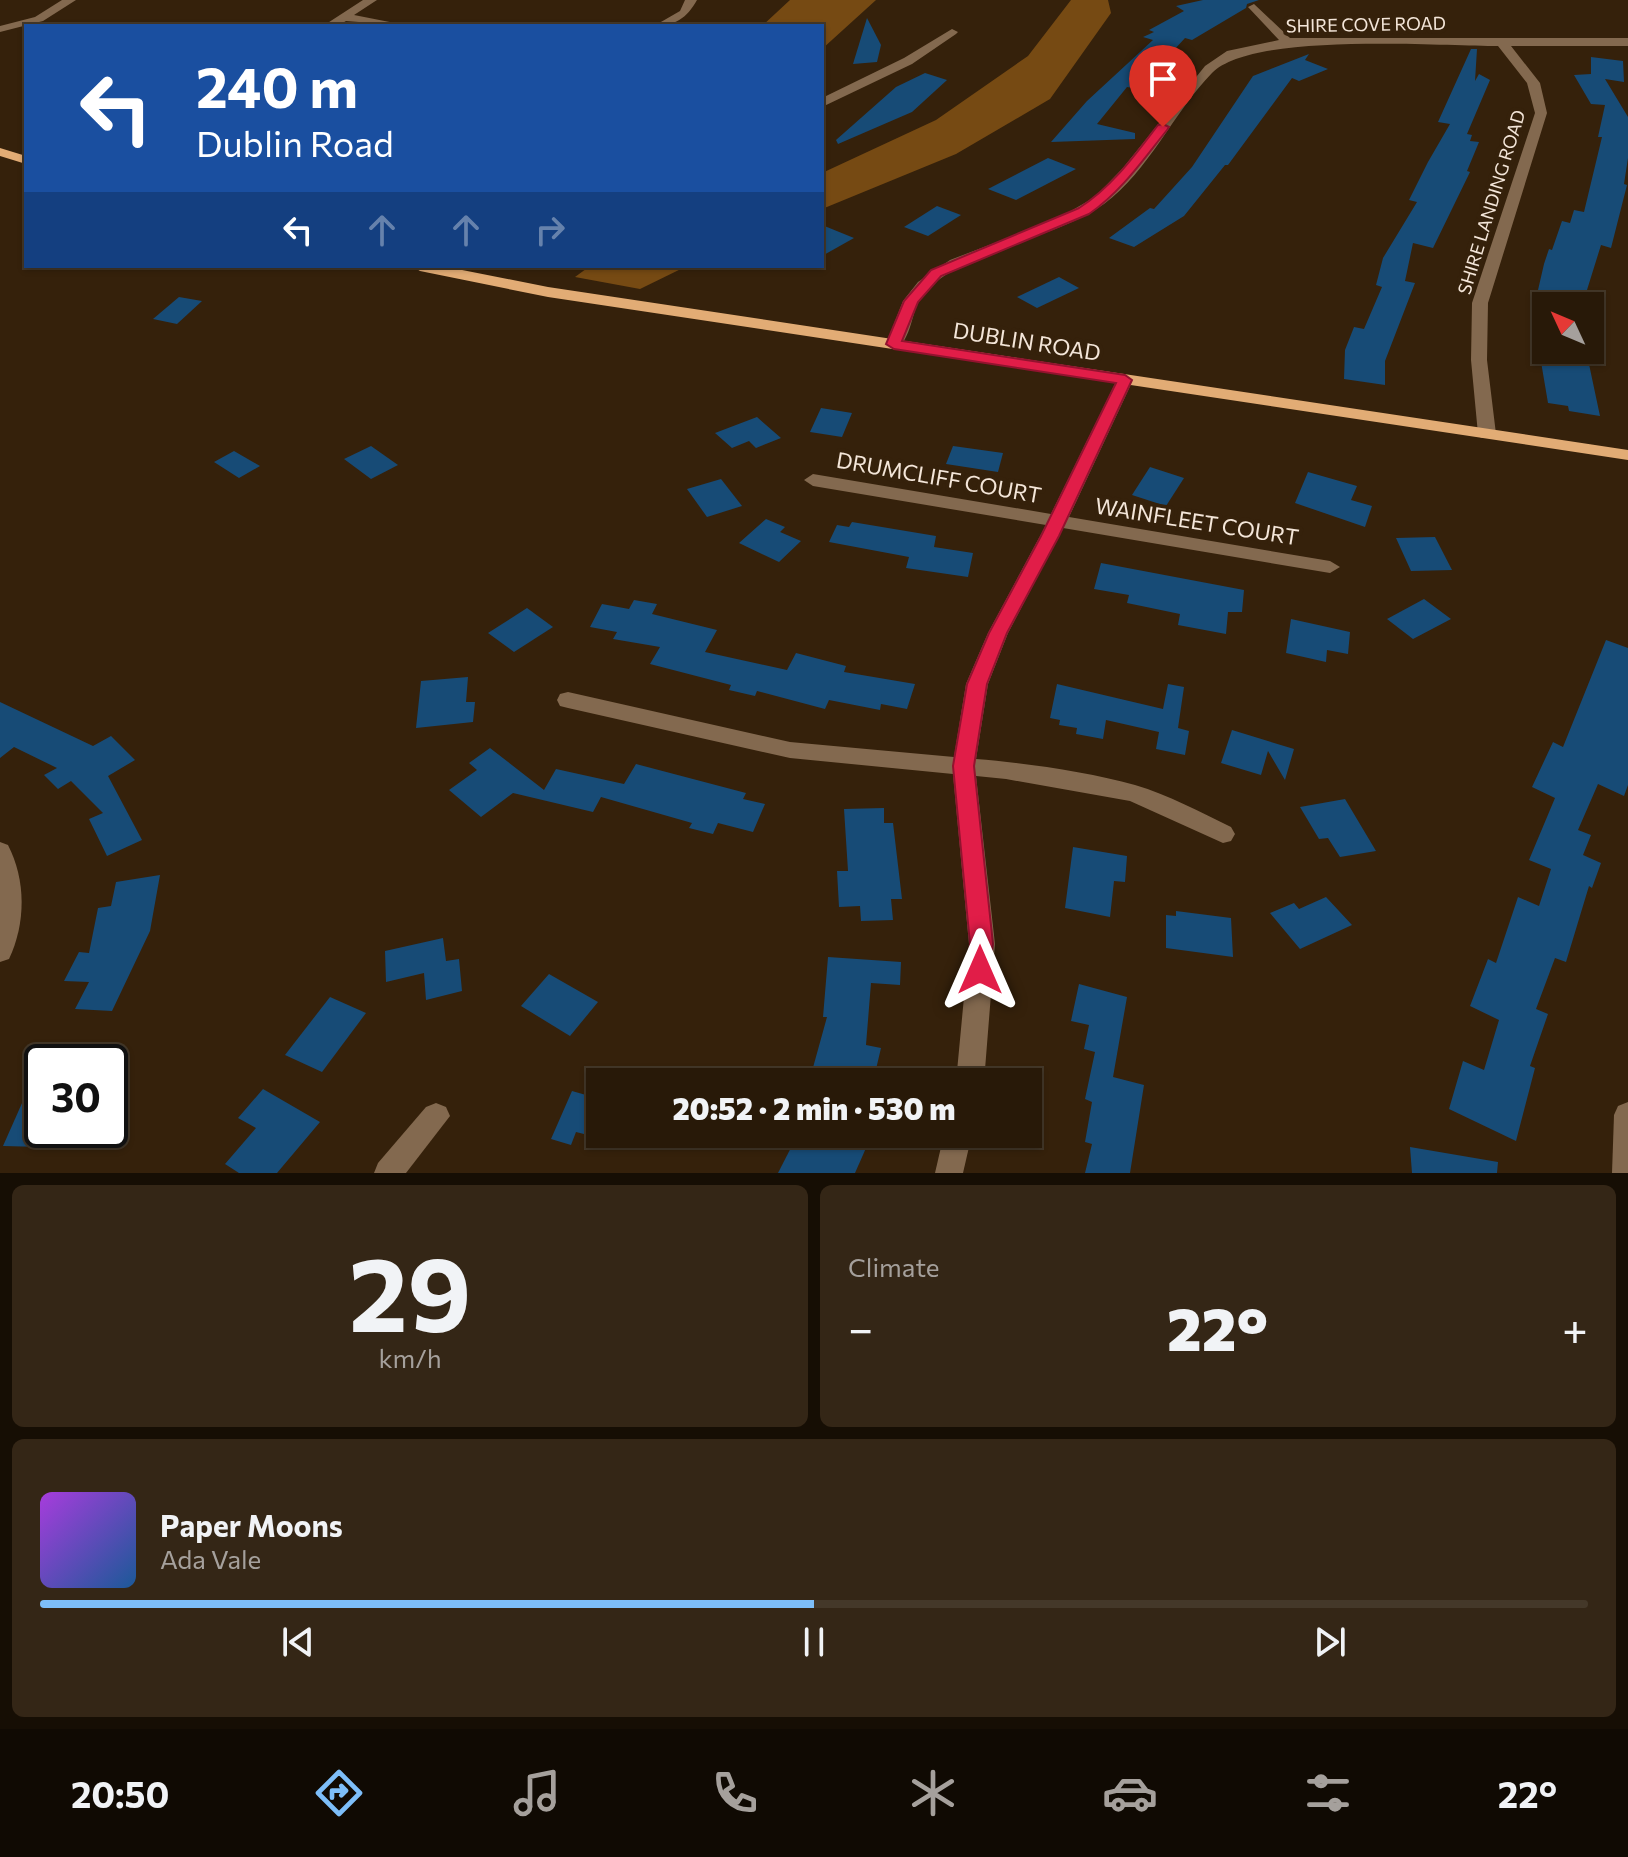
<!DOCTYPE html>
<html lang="en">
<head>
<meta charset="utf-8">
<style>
	body { margin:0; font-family:Commissioner,sans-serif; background:#342616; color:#f1f3f6; height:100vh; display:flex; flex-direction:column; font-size:30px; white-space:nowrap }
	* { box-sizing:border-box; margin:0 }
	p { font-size:26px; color:#a5a09c }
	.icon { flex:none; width:44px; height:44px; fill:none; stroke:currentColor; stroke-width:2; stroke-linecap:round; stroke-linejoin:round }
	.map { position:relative; height:1173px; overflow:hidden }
	.drawer { display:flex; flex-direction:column; gap:12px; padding:12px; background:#160e04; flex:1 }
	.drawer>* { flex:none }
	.guide { position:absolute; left:24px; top:24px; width:800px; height:244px; border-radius:0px; box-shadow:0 2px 6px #0004,0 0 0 2px #443829; background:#1a4fa0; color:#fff; overflow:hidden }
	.needle { width:52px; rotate:314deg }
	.fabs { position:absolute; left:1532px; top:292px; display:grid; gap:16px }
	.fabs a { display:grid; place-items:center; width:72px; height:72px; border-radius:0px; background:#281908; box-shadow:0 2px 6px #0004,0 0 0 2px #443829; font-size:40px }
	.speed { position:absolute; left:24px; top:1044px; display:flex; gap:16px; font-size:40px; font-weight:700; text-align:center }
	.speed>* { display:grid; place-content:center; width:104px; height:104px; border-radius:50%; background:#281908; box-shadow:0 2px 6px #0004,0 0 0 2px #443829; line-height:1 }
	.speed .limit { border:4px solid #111; border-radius:12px; background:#fff; color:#111 }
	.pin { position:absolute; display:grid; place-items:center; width:68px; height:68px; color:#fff; margin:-82px -34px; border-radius:50% 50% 50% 0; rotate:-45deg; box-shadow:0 0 8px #0007 }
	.pin .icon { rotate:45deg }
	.me { position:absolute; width:88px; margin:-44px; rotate:0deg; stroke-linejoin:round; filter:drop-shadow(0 0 6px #0008) }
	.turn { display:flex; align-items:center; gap:28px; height:168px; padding:0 40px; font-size:36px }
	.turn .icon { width:104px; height:104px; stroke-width:2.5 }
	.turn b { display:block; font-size:56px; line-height:68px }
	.lanes { display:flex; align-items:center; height:76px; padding:0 40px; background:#0003; justify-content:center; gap:40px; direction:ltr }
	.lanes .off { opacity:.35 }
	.big { font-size:60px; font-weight:800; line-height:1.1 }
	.drawer .card { flex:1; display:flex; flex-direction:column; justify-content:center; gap:12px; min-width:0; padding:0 28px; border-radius:12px; background:#342616 }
	.drawer .dial { align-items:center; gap:0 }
	.dial b { font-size:104px; line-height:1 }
	.song { display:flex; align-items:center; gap:24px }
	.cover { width:96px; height:96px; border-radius:12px; background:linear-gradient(135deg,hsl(280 70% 55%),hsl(210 70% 35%)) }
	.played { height:8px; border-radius:4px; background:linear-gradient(90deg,#7dbef9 50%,#443829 50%) }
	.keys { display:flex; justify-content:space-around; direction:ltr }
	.heat { display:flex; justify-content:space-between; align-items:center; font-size:44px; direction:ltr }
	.drawer .tiles { flex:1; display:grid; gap:12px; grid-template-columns:1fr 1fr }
	.card:last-child { grid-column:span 2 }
	.trip { position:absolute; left:586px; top:1068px; width:456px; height:80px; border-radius:0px; background:#281908; box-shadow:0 2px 6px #0004,0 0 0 2px #443829; font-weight:800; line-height:80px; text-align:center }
	.menu { display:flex; height:128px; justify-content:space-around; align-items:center; background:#100a03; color:#a5a09c }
	.menu .icon { width:56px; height:56px }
	.menu .on { color:#7dbef9 }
	.menu b { font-size:36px; color:#f1f3f6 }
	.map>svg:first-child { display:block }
	.forest { fill:#764a13 }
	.building { fill:#174b76 }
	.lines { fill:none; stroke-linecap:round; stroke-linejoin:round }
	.minor { fill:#83694f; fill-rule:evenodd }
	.major { fill:#e2ac75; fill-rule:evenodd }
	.route { fill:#e11d48; stroke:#92132f; stroke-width:2 }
	.labels { text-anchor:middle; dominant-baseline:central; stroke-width:8; stroke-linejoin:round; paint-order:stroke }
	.far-street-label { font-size:18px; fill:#f4e6d9; stroke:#35210b }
	.street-label { font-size:22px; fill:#f4e6d9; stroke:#35210b }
</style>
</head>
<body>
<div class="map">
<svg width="1628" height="1173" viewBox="0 0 1628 1173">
	<rect width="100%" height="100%" fill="#35210b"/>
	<g class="forest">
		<polygon points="790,0 876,0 822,49 822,26 762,26"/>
		<polygon points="1071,0 1108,0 1111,13 1050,99 956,154 822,209 822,173 936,120 1028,56"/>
		<polygon points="590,266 687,266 640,289 575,277"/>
	</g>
	<g class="building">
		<polygon points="1203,0 1259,0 1247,4 1246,8 1192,40 1185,38 1138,89 1127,87 1097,124 1135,133 1135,139 1051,142 1087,101 1153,40 1143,37 1154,32 1149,30 1184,11 1176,6"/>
		<polygon points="867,18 881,45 877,62 853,64"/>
		<polygon points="1471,49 1477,49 1475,81 1479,74 1490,80 1467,134 1472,135 1470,141 1479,142 1467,171 1470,172 1433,248 1413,243 1405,281 1415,283 1385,361 1385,385 1344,379 1345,350 1354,327 1364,329 1382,287 1376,285 1383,258 1417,202 1409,200 1428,162 1450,124 1438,122"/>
		<polygon points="1309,54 1305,60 1328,69 1299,81 1292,78 1228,165 1225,165 1184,216 1134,247 1109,238 1150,208 1154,209 1192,167 1253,76"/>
		<polygon points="1591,57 1623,61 1624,82 1605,79 1628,117 1628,158 1624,184 1627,185 1611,248 1601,245 1582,306 1549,306 1535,303 1544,264 1549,249 1552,250 1562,221 1570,223 1574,210 1584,212 1602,137 1598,137 1605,105 1591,104 1574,75 1591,74"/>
		<polygon points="925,73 947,80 912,112 838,144 836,140 896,87"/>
		<polygon points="1048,158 1076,169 1016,200 988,189"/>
		<polygon points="937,206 961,215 928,236 904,227"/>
		<polygon points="822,225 854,238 822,256"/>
		<polygon points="1059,277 1079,288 1037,308 1017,297"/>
		<polygon points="179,297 202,301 177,324 153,319"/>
		<polygon points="1539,350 1586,350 1600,416 1569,411 1568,406 1548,403"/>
		<polygon points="821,408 852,413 842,437 810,432"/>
		<polygon points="757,417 781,438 756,448 749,441 732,448 715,433"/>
		<polygon points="371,446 398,465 371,479 344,459"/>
		<polygon points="953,446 1003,453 998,472 946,464"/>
		<polygon points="234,451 260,466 239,478 214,462"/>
		<polygon points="1150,467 1184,478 1166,506 1132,495"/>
		<polygon points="1308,472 1357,486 1351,500 1372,506 1365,527 1295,503"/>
		<polygon points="721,479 742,506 707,517 687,489"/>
		<polygon points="766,519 785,527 780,532 801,541 779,562 739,543"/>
		<polygon points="852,522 936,536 934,547 973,553 968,577 906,568 909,557 829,542 837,525 849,527"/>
		<polygon points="1435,537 1452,570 1411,571 1396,538"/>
		<polygon points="1101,563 1244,590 1242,612 1228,612 1226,634 1178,625 1180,614 1127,603 1129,595 1094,589"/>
		<polygon points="1424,599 1451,619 1413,639 1387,619"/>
		<polygon points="634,600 657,604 652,614 717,630 705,652 787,670 796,653 846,666 844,672 915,684 907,709 881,704 880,710 829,700 825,709 757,691 755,696 729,690 731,685 650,664 660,647 613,639 617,632 590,627 602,604 629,609"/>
		<polygon points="527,608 553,627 514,652 488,633"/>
		<polygon points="1291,619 1350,632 1348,654 1327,650 1326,662 1286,653"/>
		<polygon points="1606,640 1628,648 1628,785 1624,796 1598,784 1578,830 1591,835 1583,855 1601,863 1592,888 1589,886 1566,962 1555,958 1536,1009 1548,1014 1530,1066 1535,1068 1516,1141 1449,1109 1463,1061 1484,1070 1499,1020 1470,1006 1488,959 1496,963 1518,897 1539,906 1551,869 1529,860 1555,798 1532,787 1553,742 1563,747"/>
		<polygon points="468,677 466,702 475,702 473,722 416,728 421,681"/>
		<polygon points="1057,684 1163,709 1168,684 1184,687 1178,728 1189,731 1185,755 1156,749 1159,732 1106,720 1103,739 1076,734 1077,728 1059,725 1060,720 1050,718"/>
		<polygon points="0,702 93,746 111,736 135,760 108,776 142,840 107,856 89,819 103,813 71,781 58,789 44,775 57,768 14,747 0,758"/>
		<polygon points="1232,730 1294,749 1285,780 1268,751 1261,775 1221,763"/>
		<polygon points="490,748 544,790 556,769 624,784 636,764 746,793 743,799 765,804 753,832 718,823 713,834 689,828 692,823 601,797 593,812 513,793 481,817 449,790 477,770 469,763"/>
		<polygon points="1345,799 1376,851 1340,857 1328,838 1319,839 1300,807"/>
		<polygon points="884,808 884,823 893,823 902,899 891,899 893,920 861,921 860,906 839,907 837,871 848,871 844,809"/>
		<polygon points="1073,847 1127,856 1125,882 1114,881 1110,917 1065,908"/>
		<polygon points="160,875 150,931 112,1011 75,1009 89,982 64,981 79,952 89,953 98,908 111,906 116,882"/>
		<polygon points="1326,897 1352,925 1300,949 1270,913 1294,903 1299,909"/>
		<polygon points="1176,911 1231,918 1233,957 1166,948 1166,915 1176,916"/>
		<polygon points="443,938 446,961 459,959 462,991 426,1000 424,973 386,982 385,951"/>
		<polygon points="828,957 901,962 900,985 871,983 866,1045 881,1048 873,1082 809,1082 827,1017 823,1017"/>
		<polygon points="549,974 598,1002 570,1036 521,1006"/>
		<polygon points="1079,984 1127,997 1113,1077 1144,1085 1130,1173 1085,1173 1092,1144 1085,1142 1092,1102 1085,1099 1095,1052 1084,1049 1089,1025 1071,1021"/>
		<polygon points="330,997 366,1013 322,1072 285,1055"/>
		<polygon points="42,1058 42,1147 3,1146"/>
		<polygon points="263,1089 320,1122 277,1173 239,1173 225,1164 256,1128 238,1118"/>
		<polygon points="572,1091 600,1099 600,1138 576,1132 571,1145 551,1139"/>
		<polygon points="798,1134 859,1134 870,1139 855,1173 778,1173"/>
		<polygon points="1410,1147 1498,1162 1497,1173 1412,1173"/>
	</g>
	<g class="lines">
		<g class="minor">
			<polygon points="62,0 76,0 43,21 0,32 0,26 35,17"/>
			<polygon points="363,0 377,0 354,15 410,26 346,21 337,26 323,26"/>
			<path d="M685,0H697C687,18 675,26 654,26L680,11Z"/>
			<path d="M1254,4L1290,38H1628V46H1511L1540,83L1547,113L1488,303L1487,360L1496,434L1493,438H1481L1478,434L1471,360L1472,303L1535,113L1527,83L1498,46C1436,46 1252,32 1212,73C1173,113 1149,171 1104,204C1060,235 1005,241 959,267C944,275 926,287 918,302C912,315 909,345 894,349L888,347L886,344L903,301L918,282L950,260L1057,219L1095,197L1123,168L1205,66L1227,51L1279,40L1248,7Z"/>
			<polygon points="952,29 958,32 956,34 912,64 822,107 822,98 904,58"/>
			<path d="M1125,375L1133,380L1069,517L1330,561L1340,567L1330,573L1063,528L1008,633L988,684L976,759C1025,763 1089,772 1135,785C1169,795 1200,812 1231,827L1235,834L1231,841L1223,843L1130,801L1006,779L976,776L995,944L984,1082H956L969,944L953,774L790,758L568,708L560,706L557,700L560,694L568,692L790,742L954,757L966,684L988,633L1046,525L813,486L804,480L813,474L1051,514L1117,380Z"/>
			<path d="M0,842L8,845C26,880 26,923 9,959L0,962Z"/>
			<polygon points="1628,1102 1628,1173 1612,1173 1614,1115 1618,1106"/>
			<polygon points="436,1103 446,1107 450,1116 406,1173 374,1173 378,1163 426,1107"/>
			<polygon points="944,1134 972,1134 963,1173 935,1173"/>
		</g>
		<g class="major">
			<polygon points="0,148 26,156 26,164 0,156"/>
			<polygon points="412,266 442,266 548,287 1628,450 1628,460 548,297 420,271"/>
		</g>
	</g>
	<path class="route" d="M1163,124L1169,127L1167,130C1143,160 1121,192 1089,214L941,276L918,302L902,341L1125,375L1132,380L1059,536L1007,633L987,684L974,766L993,944L988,977L980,980L971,977L968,970L970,944L953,766L967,684L989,633L1041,536L1116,383L894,349L886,344L904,301L931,270L1079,208C1112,187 1135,155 1158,125Z"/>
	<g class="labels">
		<g class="far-street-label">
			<text transform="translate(1366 24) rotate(-1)">SHIRE COVE ROAD</text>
			<text transform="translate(1491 202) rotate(-73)">SHIRE LANDING ROAD</text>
		</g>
		<g class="street-label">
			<text transform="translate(1027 341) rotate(9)">DUBLIN ROAD</text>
			<text transform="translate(939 477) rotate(10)">DRUMCLIFF COURT</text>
			<text transform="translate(1197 521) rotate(9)">WAINFLEET COURT</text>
		</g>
	</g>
</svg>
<div class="fabs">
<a><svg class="needle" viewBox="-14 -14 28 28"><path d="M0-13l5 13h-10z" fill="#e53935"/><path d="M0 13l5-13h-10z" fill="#a5a09c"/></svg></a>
</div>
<div class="speed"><div class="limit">30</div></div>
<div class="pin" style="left:1163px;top:127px;background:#d93025"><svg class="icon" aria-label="arrive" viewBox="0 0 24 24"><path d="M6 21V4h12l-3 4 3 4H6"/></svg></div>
<svg class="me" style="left:980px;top:970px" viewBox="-20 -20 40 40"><path d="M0-17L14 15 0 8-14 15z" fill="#e11d48" stroke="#fff" stroke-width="4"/></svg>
<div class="trip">20:52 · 2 min · 530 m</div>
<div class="guide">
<div class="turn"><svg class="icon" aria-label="left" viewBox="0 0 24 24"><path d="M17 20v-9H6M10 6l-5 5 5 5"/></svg><div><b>240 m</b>Dublin Road</div></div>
<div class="lanes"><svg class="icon" aria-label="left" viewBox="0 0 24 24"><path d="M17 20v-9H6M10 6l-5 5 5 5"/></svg><svg class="icon off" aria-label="ahead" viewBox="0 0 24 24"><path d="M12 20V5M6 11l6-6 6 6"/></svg><svg class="icon off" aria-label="ahead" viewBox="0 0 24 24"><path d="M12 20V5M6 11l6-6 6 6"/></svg><svg class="icon off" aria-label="right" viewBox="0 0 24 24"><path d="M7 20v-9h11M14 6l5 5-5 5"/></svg></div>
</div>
</div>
<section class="drawer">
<div class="tiles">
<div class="card dial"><b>29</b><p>km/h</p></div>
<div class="card"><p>Climate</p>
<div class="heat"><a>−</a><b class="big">22°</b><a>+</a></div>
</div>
<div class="card">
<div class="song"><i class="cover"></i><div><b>Paper Moons</b><p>Ada Vale</p></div></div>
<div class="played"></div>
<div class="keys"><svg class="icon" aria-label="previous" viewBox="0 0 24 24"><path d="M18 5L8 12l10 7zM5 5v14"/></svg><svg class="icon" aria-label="pause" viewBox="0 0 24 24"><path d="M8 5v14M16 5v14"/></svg><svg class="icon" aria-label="next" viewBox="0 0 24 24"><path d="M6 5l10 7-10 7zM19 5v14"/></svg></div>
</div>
</div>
</section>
<nav class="menu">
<b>20:50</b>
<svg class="icon on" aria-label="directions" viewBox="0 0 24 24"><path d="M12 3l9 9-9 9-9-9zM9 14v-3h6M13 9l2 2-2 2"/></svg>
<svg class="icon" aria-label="music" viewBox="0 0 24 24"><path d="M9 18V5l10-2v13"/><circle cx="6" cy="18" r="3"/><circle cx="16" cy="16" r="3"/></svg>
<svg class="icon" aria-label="phone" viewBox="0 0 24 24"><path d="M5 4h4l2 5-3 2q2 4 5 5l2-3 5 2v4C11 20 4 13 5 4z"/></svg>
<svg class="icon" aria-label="climate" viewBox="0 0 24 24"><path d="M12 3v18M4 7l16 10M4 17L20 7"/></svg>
<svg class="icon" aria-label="car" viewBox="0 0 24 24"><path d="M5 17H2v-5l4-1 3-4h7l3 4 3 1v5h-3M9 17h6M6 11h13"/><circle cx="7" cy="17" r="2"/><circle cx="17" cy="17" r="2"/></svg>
<svg class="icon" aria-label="filters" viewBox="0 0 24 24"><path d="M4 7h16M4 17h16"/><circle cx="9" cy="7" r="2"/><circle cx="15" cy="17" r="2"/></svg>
<b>22°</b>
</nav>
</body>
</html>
